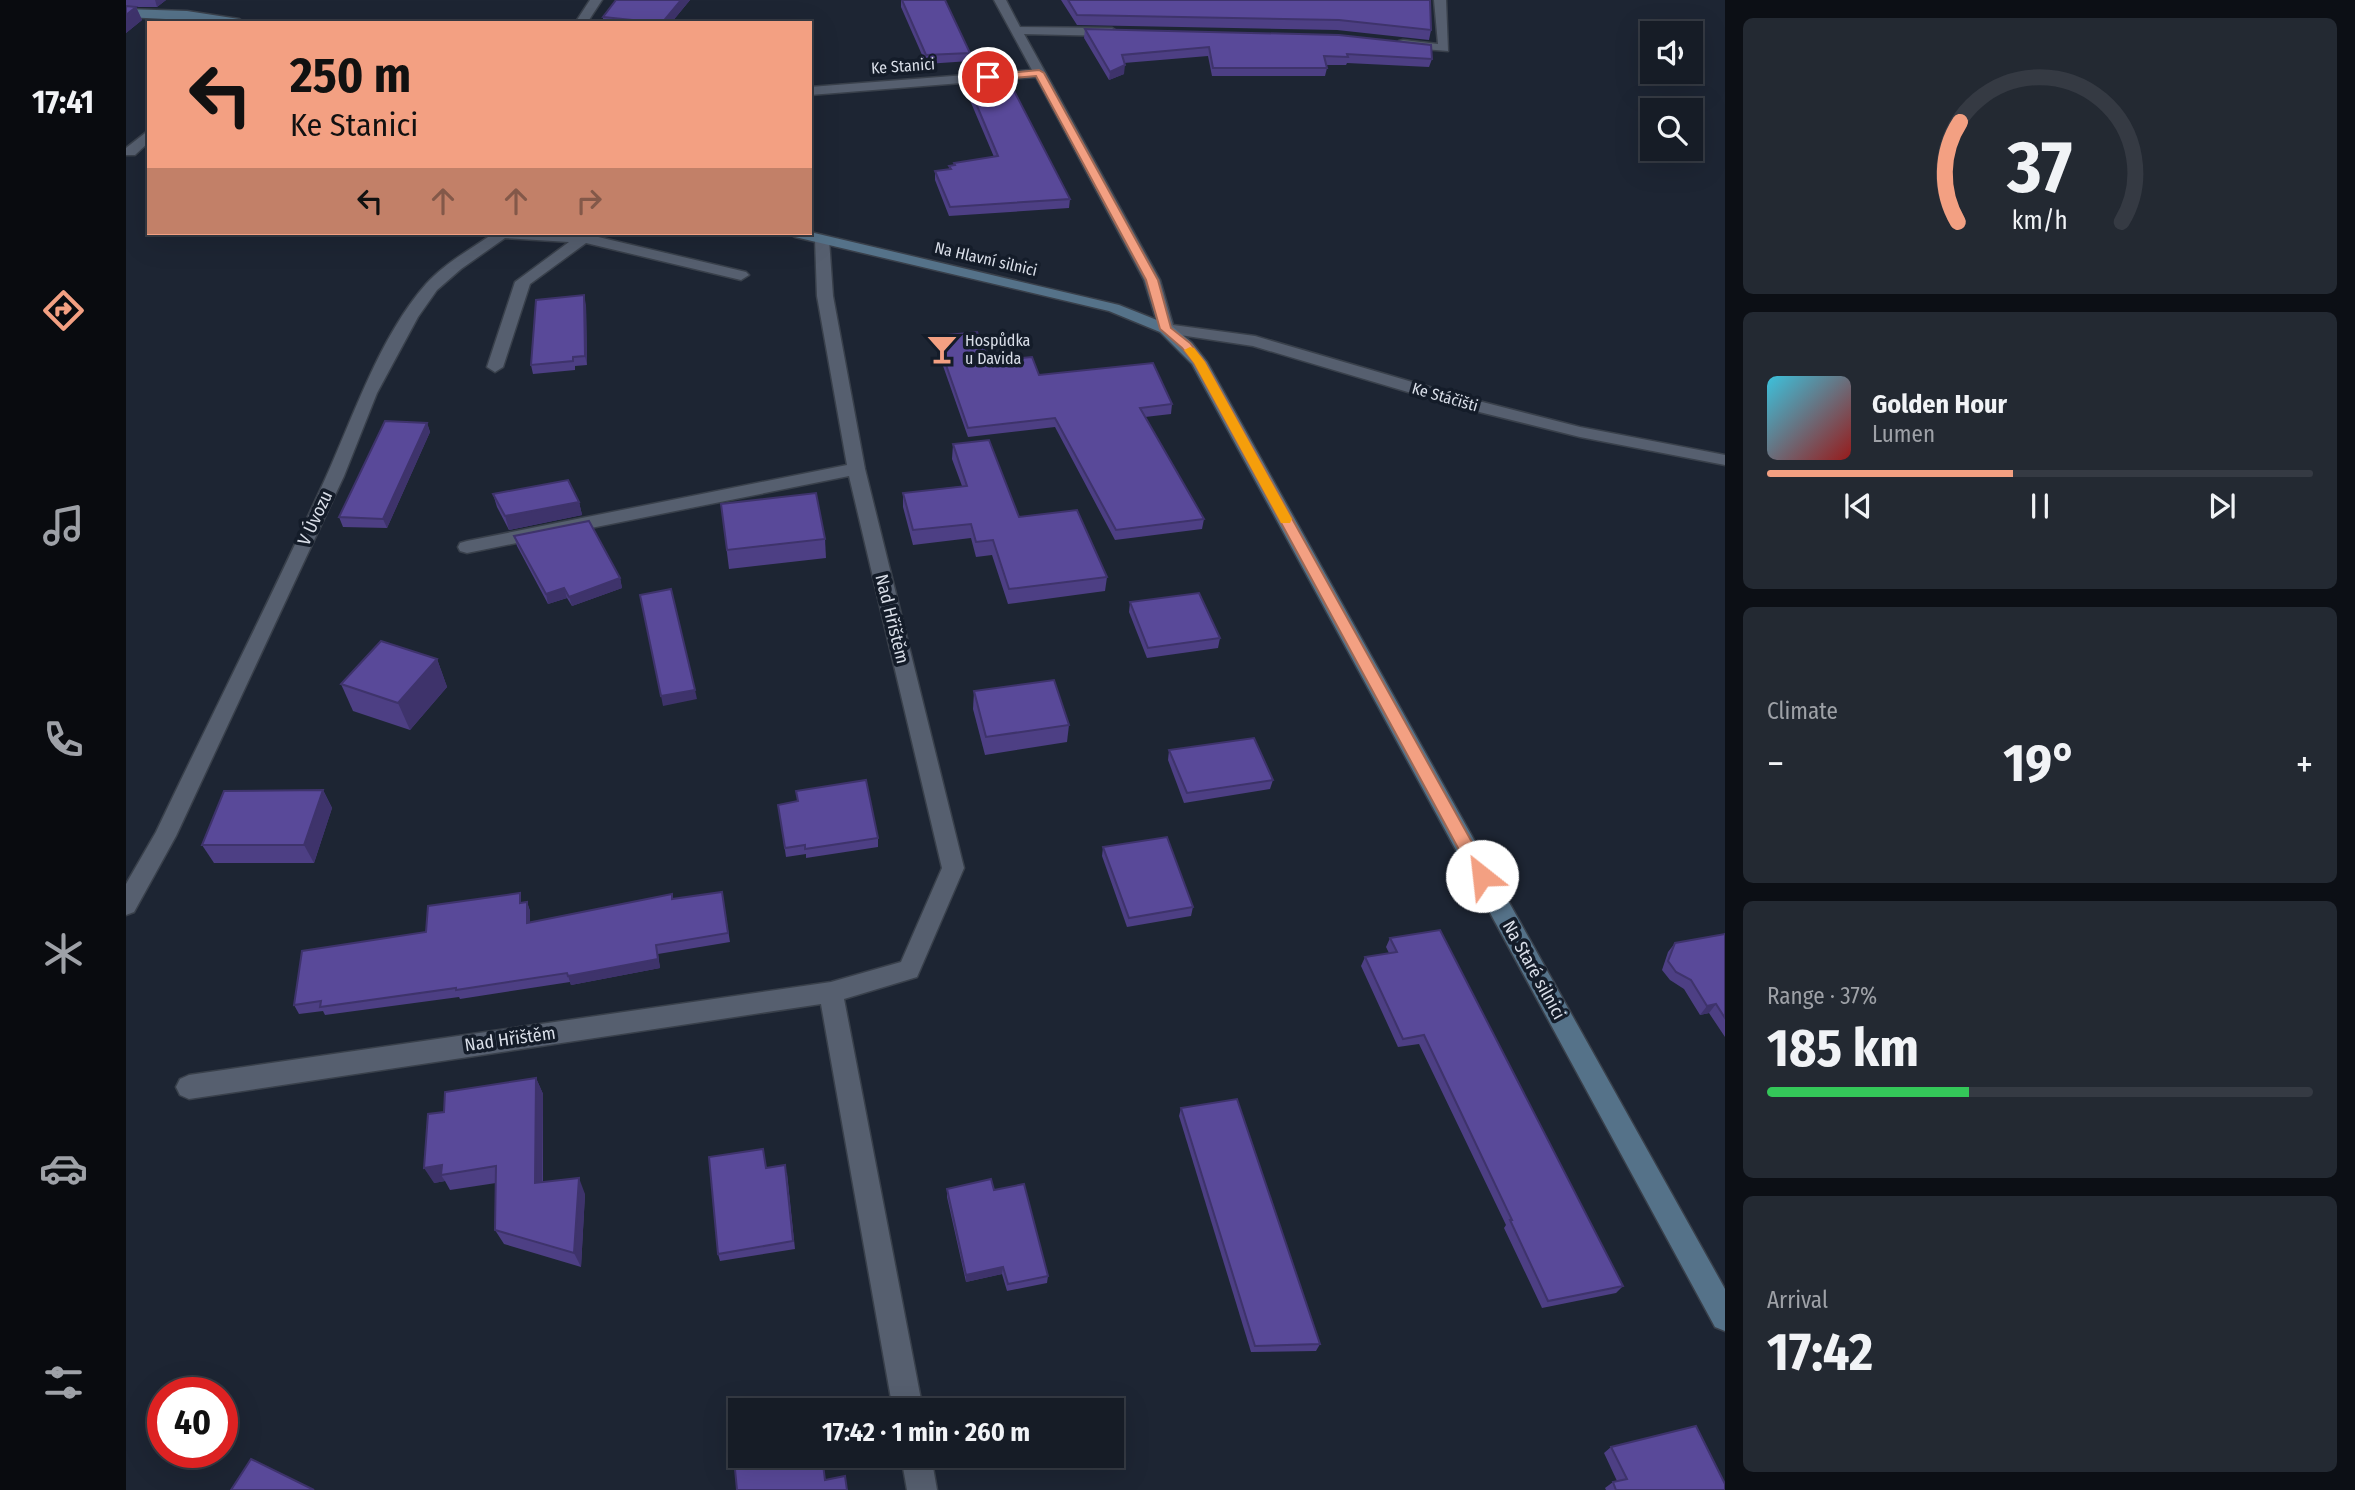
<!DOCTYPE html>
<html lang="en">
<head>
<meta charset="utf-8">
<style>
	body { margin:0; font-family:"Fira Sans Condensed",sans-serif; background:#232932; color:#f1f3f6; height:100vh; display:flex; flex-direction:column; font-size:26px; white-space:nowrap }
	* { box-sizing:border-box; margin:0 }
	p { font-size:23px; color:#9ea1a7 }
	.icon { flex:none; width:38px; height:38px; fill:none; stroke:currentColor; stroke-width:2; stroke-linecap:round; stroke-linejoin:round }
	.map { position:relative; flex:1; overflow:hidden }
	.drawer { display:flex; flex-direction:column; gap:18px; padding:18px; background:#0c0f15; width:630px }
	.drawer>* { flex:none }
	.hud { position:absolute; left:21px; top:21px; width:665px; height:214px; border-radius:0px; box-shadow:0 7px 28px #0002,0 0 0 2px #353a43; background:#f3a082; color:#111; overflow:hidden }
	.fabs { position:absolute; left:1514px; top:21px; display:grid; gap:14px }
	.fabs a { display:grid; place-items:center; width:63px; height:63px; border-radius:0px; background:#161c26; box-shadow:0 7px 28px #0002,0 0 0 2px #353a43; font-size:35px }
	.speed { position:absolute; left:21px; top:1377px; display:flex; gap:14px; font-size:35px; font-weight:700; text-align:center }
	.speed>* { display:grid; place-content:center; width:91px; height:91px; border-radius:50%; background:#161c26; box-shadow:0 7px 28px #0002,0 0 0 2px #353a43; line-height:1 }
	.speed .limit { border:10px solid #d22; background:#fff; color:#111 }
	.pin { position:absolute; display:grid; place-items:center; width:60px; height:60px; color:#fff; margin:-30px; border:4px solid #fff; border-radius:50%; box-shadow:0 2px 7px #0007 }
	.me { position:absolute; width:77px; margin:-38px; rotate:331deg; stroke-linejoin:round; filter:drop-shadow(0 0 5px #0008) }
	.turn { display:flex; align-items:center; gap:24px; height:147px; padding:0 28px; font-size:32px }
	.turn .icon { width:91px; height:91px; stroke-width:2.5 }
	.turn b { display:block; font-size:49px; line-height:60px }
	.lanes { display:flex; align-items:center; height:66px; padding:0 28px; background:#0003; justify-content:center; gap:35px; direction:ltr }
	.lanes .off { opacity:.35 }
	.big { font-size:52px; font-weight:700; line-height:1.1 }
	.drawer .widget { flex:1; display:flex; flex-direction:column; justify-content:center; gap:10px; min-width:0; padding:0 24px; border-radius:10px; background:#232932 }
	.drawer .dial { align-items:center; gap:0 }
	.dial svg { height:182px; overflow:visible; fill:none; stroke:#353a43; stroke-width:7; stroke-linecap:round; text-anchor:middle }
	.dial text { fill:#f1f3f6; stroke:none }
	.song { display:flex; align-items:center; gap:21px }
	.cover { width:84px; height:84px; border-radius:10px; background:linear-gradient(135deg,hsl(190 70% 55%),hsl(0 70% 35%)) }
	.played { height:7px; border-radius:4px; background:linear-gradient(90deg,#f3a082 45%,#353a43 45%) }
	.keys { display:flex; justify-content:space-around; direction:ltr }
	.heat { display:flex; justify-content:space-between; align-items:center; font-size:38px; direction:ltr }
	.charge { height:10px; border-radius:5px; background:linear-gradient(90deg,#34c759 37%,#353a43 0) }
	.trip { position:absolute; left:602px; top:1398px; width:396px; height:70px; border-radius:0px; background:#161c26; box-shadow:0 7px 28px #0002,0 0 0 2px #353a43; font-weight:700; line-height:70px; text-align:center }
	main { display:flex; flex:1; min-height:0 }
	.tabs { display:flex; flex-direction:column; width:126px; justify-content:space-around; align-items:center; background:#090b0f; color:#9ea1a7 }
	.tabs .icon { width:49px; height:49px }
	.tabs .selected { color:#f3a082 }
	.tabs b { font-size:32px; color:#f1f3f6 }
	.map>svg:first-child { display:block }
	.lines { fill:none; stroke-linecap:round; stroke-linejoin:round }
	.lane-casing { stroke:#39404b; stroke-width:3 }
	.street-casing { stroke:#39404b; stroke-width:3 }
	.secondary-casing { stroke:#39404b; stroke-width:3 }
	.lane { fill:#565f6f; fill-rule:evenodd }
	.street { fill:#565f6f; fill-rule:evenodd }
	.secondary { fill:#557289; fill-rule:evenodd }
	.wall { fill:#4d3f84 }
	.shaded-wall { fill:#3e336b }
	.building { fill:#594999; stroke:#3e336b; stroke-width:2 }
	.route { fill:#f3a082; stroke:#9e6854; stroke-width:2 }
	.slow { fill:#f59e0b }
	.labels { text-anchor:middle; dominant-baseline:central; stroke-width:7; stroke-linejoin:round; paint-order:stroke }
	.far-street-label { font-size:16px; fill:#d9dee8; stroke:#141c29 }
	.far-poi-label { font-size:16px; fill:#d9dee8; stroke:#141c29; text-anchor:start }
	.street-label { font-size:18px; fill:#d9dee8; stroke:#141c29 }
</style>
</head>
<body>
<main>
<nav class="tabs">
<b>17:41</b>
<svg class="icon selected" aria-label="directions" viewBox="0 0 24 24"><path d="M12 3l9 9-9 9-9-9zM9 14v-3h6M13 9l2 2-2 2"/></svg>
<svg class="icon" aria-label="music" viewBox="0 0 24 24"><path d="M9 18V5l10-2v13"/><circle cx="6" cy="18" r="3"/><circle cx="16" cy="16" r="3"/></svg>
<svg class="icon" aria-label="phone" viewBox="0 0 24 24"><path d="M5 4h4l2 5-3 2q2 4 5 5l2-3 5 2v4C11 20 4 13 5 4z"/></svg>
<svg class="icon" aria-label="climate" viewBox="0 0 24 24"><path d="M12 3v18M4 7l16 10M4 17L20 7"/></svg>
<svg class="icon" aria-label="car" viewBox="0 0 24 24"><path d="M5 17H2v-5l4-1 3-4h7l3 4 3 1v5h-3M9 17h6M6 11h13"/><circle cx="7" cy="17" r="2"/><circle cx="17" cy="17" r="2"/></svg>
<svg class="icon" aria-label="filters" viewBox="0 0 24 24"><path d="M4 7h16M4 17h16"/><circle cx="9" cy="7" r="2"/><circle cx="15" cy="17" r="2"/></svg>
</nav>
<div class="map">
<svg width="1599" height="1490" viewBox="0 0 1599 1490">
	<rect width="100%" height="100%" fill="#1d2533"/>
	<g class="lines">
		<g class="lane-casing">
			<polygon id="lane" points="23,130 23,142 9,155 0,155 0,148"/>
		</g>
		<g class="street-casing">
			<g id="street">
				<polygon points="464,0 476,0 461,23 449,23"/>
				<polygon points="868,0 880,0 894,27 986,28 992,32 986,36 898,34 1034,280 1047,325 1129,336 1341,398 1454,427 1599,455 1599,465 1454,437 1329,406 1127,346 1034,332 1018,280 910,77 684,95 684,87 906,70"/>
				<polygon points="1308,0 1320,0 1322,51 1273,47 1273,41 1277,40 1312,44"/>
				<path d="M368,233H467L468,236L620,272L623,275L615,280L460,243L404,284L377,367L369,372L361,367L389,282L443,242L379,238L335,269L311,290L292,317L251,393L218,476L50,836L8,912L0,915V884L30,832C86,714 146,597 200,477C228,415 254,336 300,284C319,263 345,249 368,233Z"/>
				<polygon points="696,235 703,239 707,296 739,469 838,868 791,977 718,999 797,1410 767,1410 695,1004 63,1099 54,1095 50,1087 54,1079 63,1075 705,982 775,962 816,868 723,476 341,553 334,551 332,547 334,543 341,541 721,465 691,296 689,239"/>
				<polygon points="775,1456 805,1456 811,1490 781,1490"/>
			</g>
		</g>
		<g class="secondary-casing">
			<g id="secondary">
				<polygon points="0,9 61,11 113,19 119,23 0,17"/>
				<polygon points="684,232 993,305 1046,326 1066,343 1081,362 1599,1289 1599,1331 1589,1327 1066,364 1034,332 983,311 669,237 662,233"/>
			</g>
		</g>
		<use href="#lane" class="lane"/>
		<use href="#street" class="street"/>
		<use href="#secondary" class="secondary"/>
	</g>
	<g class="wall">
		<polygon points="0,0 40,0 31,7 10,7 16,20 0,33"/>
		<polygon points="490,0 564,0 545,23 477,23 477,17"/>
		<polygon points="775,0 844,53 844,61 800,64 775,7"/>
		<polygon points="935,0 1304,0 1305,30 1303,40 1211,30 951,25"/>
		<polygon points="959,29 1306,59 1303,67 1221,63 1220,65 1200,65 1201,68 1199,76 1086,76 1082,56 998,63 998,74 983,80 958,38"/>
		<polygon points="844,89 944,199 943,208 823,216 809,180 809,171 823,169 823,166 828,165 828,163 868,157 843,98"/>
		<polygon points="460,305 461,365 449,366 449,370 407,374 405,365"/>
		<polygon points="810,336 863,361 913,375 1046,404 1045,414 1019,417 1078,519 1076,529 989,540 929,427 842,437 810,346"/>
		<polygon points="301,423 304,432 261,528 217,527 213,517"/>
		<polygon points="827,444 893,517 981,577 979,591 882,604 866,555 850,557 845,538 787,545 777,507 777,493 836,486 826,459"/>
		<polygon points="367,494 453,502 456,515 383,530 371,507"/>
		<polygon points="595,504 699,539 700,558 603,569"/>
		<polygon points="388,536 494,578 496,588 446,606 441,598 422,604 391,546"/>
		<polygon points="1004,602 1094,638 1092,648 1021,658 1003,612"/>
		<polygon points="311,659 321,687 284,730 227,711 215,684"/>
		<polygon points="848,691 943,725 941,742 859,755 847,709"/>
		<polygon points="1043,750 1147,780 1144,789 1058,803 1042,760"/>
		<polygon points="197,790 206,808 188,863 88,863 76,845"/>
		<polygon points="652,805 752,838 752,847 680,858 680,854 660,857"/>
		<polygon points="977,847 1067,907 1065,916 1001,927 976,856"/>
		<polygon points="596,892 604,942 532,954 534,968 445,985 444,982 334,999 333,997 199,1015 197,1011 173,1014 168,1005 300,932 397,902 401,902 404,911 404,922"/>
		<polygon points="1599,934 1599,1037 1583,1013 1574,1015 1558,989 1544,980 1536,970 1542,952 1549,943"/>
		<polygon points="1264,938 1497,1286 1490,1293 1416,1308 1378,1228 1380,1225 1293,1044 1272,1047 1235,966 1239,957 1263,953 1260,947"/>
		<polygon points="410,1078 417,1094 417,1183 459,1194 455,1267 378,1244 369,1230 370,1183 324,1190 319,1181 308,1183 318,1112"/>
		<polygon points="1055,1108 1194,1344 1190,1351 1125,1352 1053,1116"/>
		<polygon points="640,1168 661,1173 669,1249 594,1261 592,1254"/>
		<polygon points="821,1189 868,1190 922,1276 921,1283 881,1291 876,1274 840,1282 821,1197"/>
		<polygon points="1485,1447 1599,1490 1480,1490 1479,1488 1487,1482 1491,1481 1478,1453"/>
	</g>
	<g class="shaded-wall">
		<polygon points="29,0 40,0 31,7"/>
		<polygon points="555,0 564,0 545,23 536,23"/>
		<polygon points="10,7 16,20 0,33 0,15"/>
		<polygon points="999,65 998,74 983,80 984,72"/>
		<polygon points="458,295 460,305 461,365 459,356"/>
		<polygon points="301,423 304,432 261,528 257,519"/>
		<polygon points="453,502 456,515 383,530 379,516"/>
		<polygon points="494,578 496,588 446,606 443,597"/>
		<polygon points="438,588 441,598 422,604 420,594"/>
		<polygon points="311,659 321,687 284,730 272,703"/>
		<polygon points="569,690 571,699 537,706 535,696"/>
		<polygon points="197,790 206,808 188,863 178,845"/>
		<polygon points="401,902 404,911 404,932 401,923"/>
		<polygon points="530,945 534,968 445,985 442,976"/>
		<polygon points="1590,1004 1583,1013 1574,1015 1581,1006"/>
		<polygon points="410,1078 417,1094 416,1199 409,1183"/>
		<polygon points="316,1165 315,1175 319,1181 308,1183 298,1168"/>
		<polygon points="453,1178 459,1194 455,1267 448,1253"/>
		<polygon points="877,1267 876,1274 840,1282 840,1275"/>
	</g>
	<g class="building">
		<polygon points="490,0 555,0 536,23 477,17"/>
		<polygon points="776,0 819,0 844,53 800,55"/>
		<polygon points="942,0 1304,0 1305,30 1213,20 951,15"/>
		<polygon points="0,6 10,7 0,15"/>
		<polygon points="959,29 1213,35 1305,45 1306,59 1221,54 1222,57 1198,56 1201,68 1087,68 1083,47 996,55 999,65 984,72"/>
		<polygon points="885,85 944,199 824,207 809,171 825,169 823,166 829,165 828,163 872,156 844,89"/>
		<polygon points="458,295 459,356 447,357 447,361 405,365 410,300"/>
		<polygon points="851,332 863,361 906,357 913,375 1027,363 1046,404 1014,408 1078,519 990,530 929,418 842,428 810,336"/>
		<polygon points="259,421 301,423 257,519 213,517"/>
		<polygon points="863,440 893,517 951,510 981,577 883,589 867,540 850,542 845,524 787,530 777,493 841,486 827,444"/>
		<polygon points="442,480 453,502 379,516 367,494"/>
		<polygon points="690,493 699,539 601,550 595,504"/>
		<polygon points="463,521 494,578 443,597 438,588 420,594 388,536"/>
		<polygon points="545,589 569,690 535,696 514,595"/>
		<polygon points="1073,593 1094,638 1022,648 1004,602"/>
		<polygon points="255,641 311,659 272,703 215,684"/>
		<polygon points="928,680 943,725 860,737 848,691"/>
		<polygon points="1128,738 1147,780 1061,793 1043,750"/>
		<polygon points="740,780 752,838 679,849 679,845 659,848 652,805 672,801 670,791"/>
		<polygon points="197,790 178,845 76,845 98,791"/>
		<polygon points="1041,837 1067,907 1003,918 977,847"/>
		<polygon points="596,892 602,933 530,945 532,959 442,976 441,973 330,990 330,988 194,1007 195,1001 168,1005 176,951 300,932 302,906 394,893 394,903 401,902 401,923 546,894 546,899"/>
		<polygon points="1314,930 1497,1286 1422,1301 1384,1220 1386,1220 1298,1035 1277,1039 1239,957 1271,952 1264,938"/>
		<polygon points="1599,934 1599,1018 1590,1004 1581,1006 1565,980 1550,972 1542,961 1549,943"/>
		<polygon points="410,1078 409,1183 453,1178 448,1253 369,1230 370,1166 315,1175 316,1165 298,1168 302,1114 318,1112 319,1092"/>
		<polygon points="1111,1099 1194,1344 1129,1346 1055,1108"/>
		<polygon points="637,1149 640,1168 659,1165 667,1241 592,1254 583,1157"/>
		<polygon points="865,1179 868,1190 898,1184 922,1276 882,1284 877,1267 840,1275 821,1189"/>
		<polygon points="1570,1426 1599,1484 1599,1490 1490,1490 1487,1482 1501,1479 1485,1447"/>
		<polygon points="670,1456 696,1456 699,1480 719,1476 721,1490 611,1490 609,1469"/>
		<polygon points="125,1459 188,1490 105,1490"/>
	</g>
	<polygon class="route" points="913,70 918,73 1032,280 1045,328 1064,343 1079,362 1362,871 1365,876 1362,881 1350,881 1068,363 1056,348 1034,329 1020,280 910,76 862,80 858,77 862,75"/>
	<polygon class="slow" points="1064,347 1068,348 1079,362 1166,519 1164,523 1155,523 1153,519 1068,363 1058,350"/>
	<defs>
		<g id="bar-bare" transform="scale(2.415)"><path d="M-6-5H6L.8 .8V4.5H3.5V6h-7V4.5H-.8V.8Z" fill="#f3a082" stroke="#141c29" stroke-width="2.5" paint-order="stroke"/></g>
	</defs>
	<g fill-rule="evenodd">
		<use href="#bar-bare" x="816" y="349"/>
	</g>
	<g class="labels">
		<g class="far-street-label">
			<text transform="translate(777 66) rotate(-4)">Ke Stanici</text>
			<text transform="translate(860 259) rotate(13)">Na Hlavní silnici</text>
			<text transform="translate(1319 397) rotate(16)">Ke Stáčišti</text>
		</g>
		<g class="far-poi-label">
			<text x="839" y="340">Hospůdka<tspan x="839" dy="18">u Davida</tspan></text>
		</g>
		<g class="street-label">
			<text transform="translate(189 518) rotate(-65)">V Úvozu</text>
			<text transform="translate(766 619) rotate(76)">Nad Hřištěm</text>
			<text transform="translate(1408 970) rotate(61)">Na Staré silnici</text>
			<text transform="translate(384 1039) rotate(-8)">Nad Hřištěm</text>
		</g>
	</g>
</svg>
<div class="fabs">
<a><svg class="icon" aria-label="sound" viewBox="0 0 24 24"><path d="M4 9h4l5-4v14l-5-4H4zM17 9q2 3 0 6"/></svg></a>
<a><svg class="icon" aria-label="search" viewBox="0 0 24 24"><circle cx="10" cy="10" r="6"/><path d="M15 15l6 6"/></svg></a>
</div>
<div class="speed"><div class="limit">40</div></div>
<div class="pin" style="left:862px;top:77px;background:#d93025"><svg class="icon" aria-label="arrive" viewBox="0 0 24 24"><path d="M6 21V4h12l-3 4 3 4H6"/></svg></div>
<svg class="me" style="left:1356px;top:876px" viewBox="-20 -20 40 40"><circle r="19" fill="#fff"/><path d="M0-13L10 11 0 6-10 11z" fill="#f3a082"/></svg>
<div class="trip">17:42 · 1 min · 260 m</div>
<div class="hud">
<div class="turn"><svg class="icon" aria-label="left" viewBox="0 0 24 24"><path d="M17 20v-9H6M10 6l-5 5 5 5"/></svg><div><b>250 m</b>Ke Stanici</div></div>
<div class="lanes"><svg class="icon" aria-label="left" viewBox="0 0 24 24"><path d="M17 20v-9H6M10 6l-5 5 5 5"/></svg><svg class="icon off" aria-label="ahead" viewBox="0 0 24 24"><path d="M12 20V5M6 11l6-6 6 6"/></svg><svg class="icon off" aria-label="ahead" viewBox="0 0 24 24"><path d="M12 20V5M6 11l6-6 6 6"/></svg><svg class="icon off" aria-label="right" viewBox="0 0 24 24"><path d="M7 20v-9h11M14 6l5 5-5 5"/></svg></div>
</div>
</div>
<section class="drawer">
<div class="widget dial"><svg viewBox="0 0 100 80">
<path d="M14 69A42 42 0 1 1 86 69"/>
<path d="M14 69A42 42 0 0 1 15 25" stroke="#f3a082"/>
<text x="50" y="56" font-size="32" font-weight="700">37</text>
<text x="50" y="72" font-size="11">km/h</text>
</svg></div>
<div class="widget">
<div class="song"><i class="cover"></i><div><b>Golden Hour</b><p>Lumen</p></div></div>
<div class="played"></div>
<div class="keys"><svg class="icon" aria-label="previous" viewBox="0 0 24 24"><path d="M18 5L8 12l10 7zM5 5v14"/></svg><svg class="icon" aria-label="pause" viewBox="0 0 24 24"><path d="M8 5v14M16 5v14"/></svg><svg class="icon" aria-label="next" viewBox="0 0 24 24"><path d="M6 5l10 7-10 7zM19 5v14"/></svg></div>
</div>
<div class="widget"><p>Climate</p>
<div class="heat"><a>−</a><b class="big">19°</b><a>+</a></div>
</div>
<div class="widget"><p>Range · 37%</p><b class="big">185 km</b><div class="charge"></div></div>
<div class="widget"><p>Arrival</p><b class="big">17:42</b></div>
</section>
</main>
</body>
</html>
